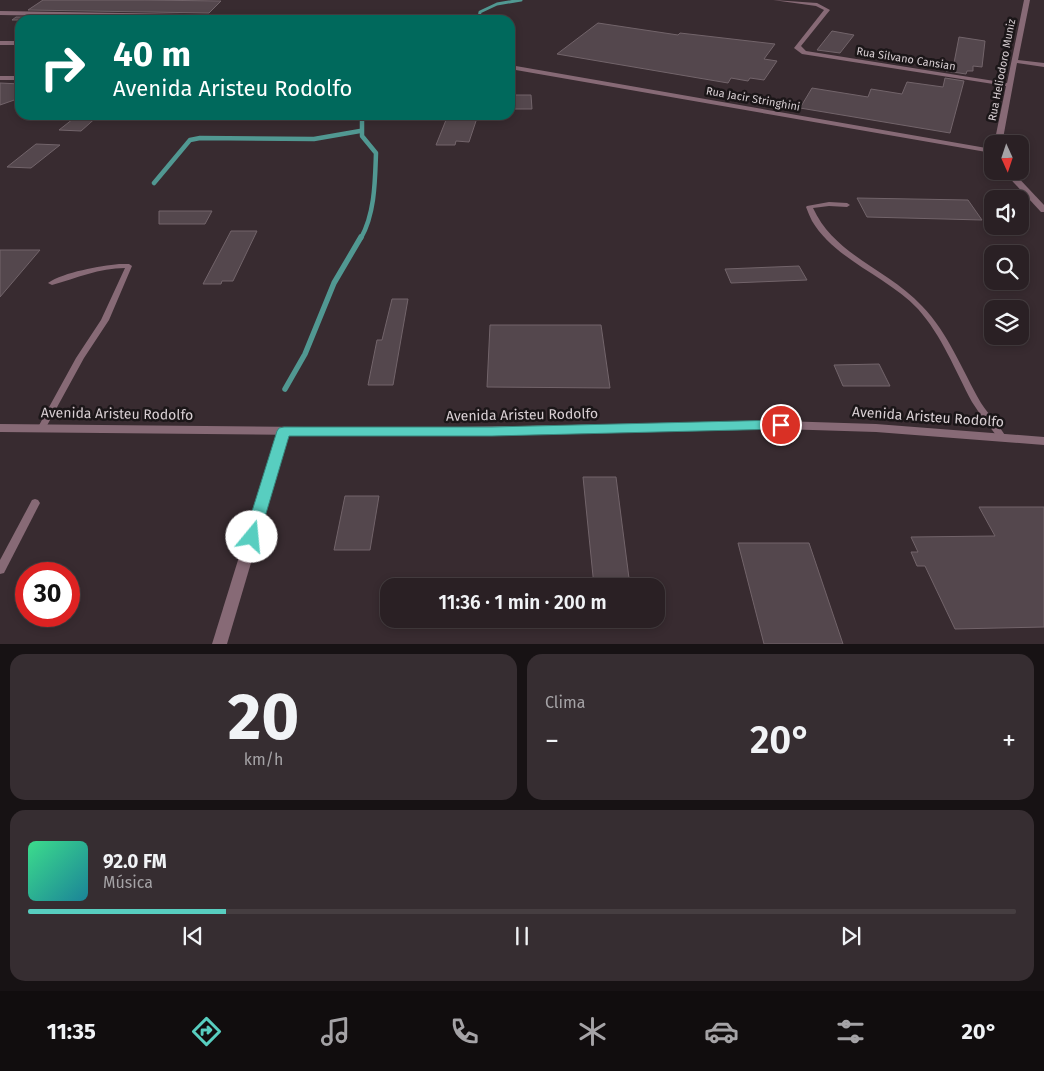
<!DOCTYPE html>
<html lang="pt">
<head>
<meta charset="utf-8">
<style>
	body { margin:0; font-family:"Fira Sans",sans-serif; background:#362d31; color:#f1f3f6; height:100vh; display:flex; flex-direction:column; font-size:19px; white-space:nowrap }
	* { box-sizing:border-box; margin:0 }
	p { font-size:16px; color:#a5a3a6 }
	.icon { flex:none; width:28px; height:28px; fill:none; stroke:currentColor; stroke-width:2; stroke-linecap:round; stroke-linejoin:round }
	.map { position:relative; height:644px; overflow:hidden }
	.panel { display:flex; flex-direction:column; gap:10px; padding:10px; background:#171214; flex:1 }
	.panel>* { flex:none }
	.hud { position:absolute; left:15px; top:15px; width:500px; height:105px; border-radius:15px; box-shadow:0 2px 8px #0003,0 0 0 1px #463e41; background:#00695c; color:#fff; overflow:hidden }
	.needle { width:32px; rotate:177deg }
	.tools { position:absolute; left:984px; top:135px; display:grid; gap:10px }
	.tools a { display:grid; place-items:center; width:45px; height:45px; border-radius:10px; background:#2a2024; box-shadow:0 2px 8px #0003,0 0 0 1px #463e41; font-size:25px }
	.speed { position:absolute; left:15px; top:562px; display:flex; gap:10px; font-size:25px; font-weight:700; text-align:center }
	.speed>* { display:grid; place-content:center; width:65px; height:65px; border-radius:50%; background:#2a2024; box-shadow:0 2px 8px #0003,0 0 0 1px #463e41; line-height:1 }
	.speed .limit { border:8px solid #d22; background:#fff; color:#111 }
	.pin { position:absolute; display:grid; place-items:center; width:42px; height:42px; color:#fff; margin:-21px; border:2px solid #fff; border-radius:50%; box-shadow:0 1px 5px #0007 }
	.me { position:absolute; width:55px; margin:-28px; rotate:17deg; stroke-linejoin:round; filter:drop-shadow(0 0 4px #0008) }
	.turn { display:flex; align-items:center; gap:18px; height:105px; padding:0 15px; font-size:22px }
	.turn .icon { width:65px; height:65px; stroke-width:2.5 }
	.turn b { display:block; font-size:35px; line-height:42px }
	.big { font-size:38px; font-weight:600; line-height:1.1 }
	.panel .card { flex:1; display:flex; flex-direction:column; justify-content:center; gap:8px; min-width:0; padding:0 18px; border-radius:15px; background:#362d31 }
	.panel .dial { align-items:center; gap:0 }
	.dial b { font-size:65px; line-height:1 }
	.song { display:flex; align-items:center; gap:15px }
	.cover { width:60px; height:60px; border-radius:8px; background:linear-gradient(135deg,hsl(150 70% 55%),hsl(190 70% 35%)) }
	.played { height:5px; border-radius:2px; background:linear-gradient(90deg,#58cec0 20%,#463e41 20%) }
	.keys { display:flex; justify-content:space-around; direction:ltr }
	.heat { display:flex; justify-content:space-between; align-items:center; font-size:28px; direction:ltr }
	.panel .tiles { flex:1; display:grid; gap:10px; grid-template-columns:1fr 1fr }
	.card:last-child { grid-column:span 2 }
	.trip { position:absolute; left:380px; top:578px; width:285px; height:50px; border-radius:15px; background:#2a2024; box-shadow:0 2px 8px #0003,0 0 0 1px #463e41; font-weight:600; line-height:50px; text-align:center }
	.tab-bar { display:flex; height:80px; justify-content:space-around; align-items:center; background:#110d0e; color:#a5a3a6 }
	.tab-bar .icon { width:35px; height:35px }
	.tab-bar .selected { color:#58cec0 }
	.tab-bar b { font-size:22px; color:#f1f3f6 }
	.map>svg:first-child { display:block }
	.lines { fill:none; stroke-linecap:round; stroke-linejoin:round }
	.stream-far2 { stroke:#519892; stroke-width:3 }
	.stream-far1 { stroke:#519892; stroke-width:4.5 }
	.stream { stroke:#519892; stroke-width:5.5 }
	.building { fill:#54474d; stroke:#72646a }
	.service { fill:#876a76; fill-rule:evenodd }
	.minor { fill:#876a76; fill-rule:evenodd }
	.tertiary { fill:#876a76; fill-rule:evenodd }
	.route { fill:#58cec0; stroke:#39867d }
	.labels { text-anchor:middle; dominant-baseline:central; stroke-width:5; stroke-linejoin:round; paint-order:stroke }
	.far-street-label { font-size:11px; fill:#d8cfd3; stroke:#1b1618 }
	.street-label { font-size:14px; fill:#d8cfd3; stroke:#1b1618 }
</style>
</head>
<body>
<div class="map">
<svg width="1044" height="644" viewBox="0 0 1044 644">
	<rect width="100%" height="100%" fill="#382b30"/>
	<g class="lines">
		<polyline class="stream-far2" points="474,20 479,18 480,12 497,4 521,0"/>
		<g class="stream-far1">
			<polyline points="154,183 190,140 200,138 314,139 360,131"/>
			<path d="M361,238C375,213 375,181 376,153L362,136V115"/>
		</g>
		<polyline class="stream" points="285,389 305,354 334,283 361,237"/>
	</g>
	<g class="building">
		<polygon points="43,0 144,0 221,1 209,13 28,10"/>
		<polygon points="16,17 193,20 12,20"/>
		<polygon points="598,23 678,35 680,33 775,44 764,59 777,61 764,80 750,78 748,81 731,78 728,83 557,54"/>
		<polygon points="832,31 854,35 840,53 817,50"/>
		<polygon points="959,37 985,41 982,67 973,66 973,71 967,71 966,74 946,71 948,62 954,63"/>
		<polygon points="945,78 964,81 950,133 800,108 812,88 868,97 871,89 902,94 907,82 943,87"/>
		<polygon points="0,83 20,84 20,98 0,105"/>
		<polygon points="515,95 531,95 532,109 515,109"/>
		<polygon points="78,115 99,115 81,131 59,130"/>
		<polygon points="448,115 478,115 469,142 456,141 455,145 436,145"/>
		<polygon points="36,144 60,145 31,168 7,167"/>
		<polygon points="857,198 968,200 982,220 867,217"/>
		<polygon points="159,211 212,211 205,224 159,224"/>
		<polygon points="231,231 257,231 233,281 222,281 221,284 203,284"/>
		<polygon points="0,250 40,250 0,297"/>
		<polygon points="799,266 807,280 731,283 725,269"/>
		<polygon points="392,299 408,299 393,385 368,385 377,340 382,340"/>
		<polygon points="490,325 601,325 610,388 487,387"/>
		<polygon points="879,364 890,386 843,386 834,365"/>
		<polygon points="583,477 616,477 630,586 594,586"/>
		<polygon points="345,496 379,496 370,550 334,550"/>
		<polygon points="979,507 1044,507 1044,627 955,629 925,566 917,566 911,552 918,552 911,537 995,536"/>
		<polygon points="738,543 809,543 843,644 764,644"/>
	</g>
	<g class="lines">
		<g class="service">
			<path d="M829,202L847,203L850,205L847,207L829,206L813,208C835,256 888,269 922,306C949,334 962,370 981,403C989,415 999,425 1006,437L1005,439H999C990,427 980,415 972,402C955,370 942,336 918,309C887,276 835,260 812,221C810,217 808,212 806,207L807,206Z"/>
			<path d="M119,264H129L132,266L109,320L84,358L44,431H38L37,429L76,358L101,320L125,268C99,268 77,278 52,285L48,283C64,272 100,266 119,264Z"/>
			<polygon points="35,499 38,500 40,503 4,573 0,574 0,560 32,500"/>
		</g>
		<g class="minor">
			<polygon points="773,0 817,3 830,10 801,46 806,51 1007,83 1024,0 1030,0 1018,60 1044,63 1044,67 1017,63 1002,144 994,144 1006,86 802,54 794,48 824,10 816,6"/>
			<polygon points="0,11 247,15 250,17 247,19 0,15"/>
			<rect x="0" y="41" width="20" height="4"/>
			<polygon points="510,65 992,149 992,153 510,69"/>
			<rect x="0" y="76" width="20" height="4"/>
			<polygon points="1003,171 1012,171 1044,205 1044,212 1041,212"/>
			<polygon points="284,427 288,428 290,431 227,644 212,644 278,431 280,428"/>
		</g>
		<polygon class="tertiary" points="781,421 876,424 1044,437 1044,445 876,432 781,429 409,436 0,432 0,424 409,428"/>
	</g>
	<polygon class="route" points="781,420 786,422 788,425 786,428 781,429 492,436 289,436 259,537 257,542 252,543 246,542 244,537 277,431 279,428 284,427 492,427"/>
	<g class="labels">
		<g class="far-street-label">
			<text transform="translate(906 59) rotate(9)">Rua Silvano Cansian</text>
			<text transform="translate(1002 70) rotate(-79)">Rua Heliodoro Muniz</text>
			<text transform="translate(753 99) rotate(10)">Rua Jacir Stringhini</text>
		</g>
		<g class="street-label">
			<text transform="translate(117 414) rotate(1)">Avenida Aristeu Rodolfo</text>
			<text transform="translate(522 415) rotate(-1)">Avenida Aristeu Rodolfo</text>
			<text transform="translate(928 417) rotate(4)">Avenida Aristeu Rodolfo</text>
		</g>
	</g>
</svg>
<div class="tools">
<a><svg class="needle" viewBox="-14 -14 28 28"><path d="M0-13l5 13h-10z" fill="#e53935"/><path d="M0 13l5-13h-10z" fill="#a5a3a6"/></svg></a>
<a><svg class="icon" aria-label="sound" viewBox="0 0 24 24"><path d="M4 9h4l5-4v14l-5-4H4zM17 9q2 3 0 6"/></svg></a>
<a><svg class="icon" aria-label="search" viewBox="0 0 24 24"><circle cx="10" cy="10" r="6"/><path d="M15 15l6 6"/></svg></a>
<a><svg class="icon" aria-label="layers" viewBox="0 0 24 24"><path d="M12 4l9 5-9 5-9-5zM3 14l9 5 9-5"/></svg></a>
</div>
<div class="speed"><div class="limit">30</div></div>
<div class="pin" style="left:781px;top:425px;background:#d93025"><svg class="icon" aria-label="arrive" viewBox="0 0 24 24"><path d="M6 21V4h12l-3 4 3 4H6"/></svg></div>
<svg class="me" style="left:252px;top:537px" viewBox="-20 -20 40 40"><circle r="19" fill="#fff"/><path d="M0-13L10 11 0 6-10 11z" fill="#58cec0"/></svg>
<div class="trip">11:36 · 1 min · 200 m</div>
<div class="hud">
<div class="turn"><svg class="icon" aria-label="right" viewBox="0 0 24 24"><path d="M7 20v-9h11M14 6l5 5-5 5"/></svg><div><b>40 m</b>Avenida Aristeu Rodolfo</div></div>
</div>
</div>
<section class="panel">
<div class="tiles">
<div class="card dial"><b>20</b><p>km/h</p></div>
<div class="card"><p>Clima</p>
<div class="heat"><a>−</a><b class="big">20°</b><a>+</a></div>
</div>
<div class="card">
<div class="song"><i class="cover"></i><div><b>92.0 FM</b><p>Música</p></div></div>
<div class="played"></div>
<div class="keys"><svg class="icon" aria-label="previous" viewBox="0 0 24 24"><path d="M18 5L8 12l10 7zM5 5v14"/></svg><svg class="icon" aria-label="pause" viewBox="0 0 24 24"><path d="M8 5v14M16 5v14"/></svg><svg class="icon" aria-label="next" viewBox="0 0 24 24"><path d="M6 5l10 7-10 7zM19 5v14"/></svg></div>
</div>
</div>
</section>
<nav class="tab-bar">
<b>11:35</b>
<svg class="icon selected" aria-label="directions" viewBox="0 0 24 24"><path d="M12 3l9 9-9 9-9-9zM9 14v-3h6M13 9l2 2-2 2"/></svg>
<svg class="icon" aria-label="music" viewBox="0 0 24 24"><path d="M9 18V5l10-2v13"/><circle cx="6" cy="18" r="3"/><circle cx="16" cy="16" r="3"/></svg>
<svg class="icon" aria-label="phone" viewBox="0 0 24 24"><path d="M5 4h4l2 5-3 2q2 4 5 5l2-3 5 2v4C11 20 4 13 5 4z"/></svg>
<svg class="icon" aria-label="climate" viewBox="0 0 24 24"><path d="M12 3v18M4 7l16 10M4 17L20 7"/></svg>
<svg class="icon" aria-label="car" viewBox="0 0 24 24"><path d="M5 17H2v-5l4-1 3-4h7l3 4 3 1v5h-3M9 17h6M6 11h13"/><circle cx="7" cy="17" r="2"/><circle cx="17" cy="17" r="2"/></svg>
<svg class="icon" aria-label="filters" viewBox="0 0 24 24"><path d="M4 7h16M4 17h16"/><circle cx="9" cy="7" r="2"/><circle cx="15" cy="17" r="2"/></svg>
<b>20°</b>
</nav>
</body>
</html>
